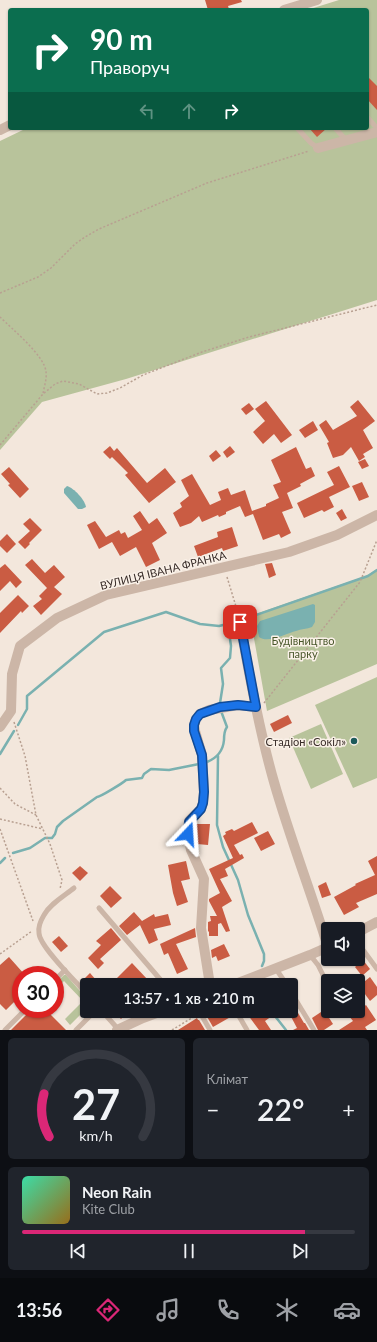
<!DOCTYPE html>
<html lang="uk">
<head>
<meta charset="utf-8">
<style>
	body { margin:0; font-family:Lato,sans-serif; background:#20242c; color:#f1f3f6; height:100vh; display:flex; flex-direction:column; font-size:15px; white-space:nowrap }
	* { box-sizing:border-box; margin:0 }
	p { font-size:13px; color:#9ea1a6 }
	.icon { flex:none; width:22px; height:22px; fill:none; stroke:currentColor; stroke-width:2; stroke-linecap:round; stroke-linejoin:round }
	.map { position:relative; height:1030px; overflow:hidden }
	.side { display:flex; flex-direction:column; gap:8px; padding:8px; background:#0d0f14; flex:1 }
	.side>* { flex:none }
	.top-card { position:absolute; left:8px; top:8px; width:361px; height:122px; border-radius:4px; box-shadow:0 1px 3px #0004; background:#0b6e4f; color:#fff; overflow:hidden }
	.controls { position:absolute; left:321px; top:922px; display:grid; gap:8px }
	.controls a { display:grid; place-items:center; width:44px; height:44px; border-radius:4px; background:#171b24; box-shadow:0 1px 3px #0004; font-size:20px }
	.speed { position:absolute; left:12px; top:966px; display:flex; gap:8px; font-size:20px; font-weight:700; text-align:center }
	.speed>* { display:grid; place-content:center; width:52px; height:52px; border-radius:50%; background:#171b24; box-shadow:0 1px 3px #0004; line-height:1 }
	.speed .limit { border:6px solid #d22; background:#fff; color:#111 }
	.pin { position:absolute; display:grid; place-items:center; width:34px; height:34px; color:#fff; margin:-17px; border-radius:8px; box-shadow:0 2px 6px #0006 }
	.me { position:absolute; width:44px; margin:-22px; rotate:20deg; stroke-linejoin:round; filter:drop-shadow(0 0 3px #0008) }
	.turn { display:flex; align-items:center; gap:14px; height:84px; padding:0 16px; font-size:18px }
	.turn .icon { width:52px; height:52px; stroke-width:2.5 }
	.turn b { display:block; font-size:28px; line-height:34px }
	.lanes { display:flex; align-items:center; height:38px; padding:0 16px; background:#0003; justify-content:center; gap:20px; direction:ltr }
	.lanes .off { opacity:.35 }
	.big { font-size:30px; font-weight:600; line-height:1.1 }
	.side .widget { flex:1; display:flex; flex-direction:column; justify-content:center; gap:6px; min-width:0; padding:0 14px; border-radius:6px; background:#20242c }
	.side .dial { align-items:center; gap:0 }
	.dial svg { height:104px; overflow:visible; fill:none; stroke:#363941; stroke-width:7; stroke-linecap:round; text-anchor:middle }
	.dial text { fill:#f1f3f6; stroke:none }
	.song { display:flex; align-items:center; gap:12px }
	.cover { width:48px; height:48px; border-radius:6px; background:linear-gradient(135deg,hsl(160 70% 55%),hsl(40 70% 35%)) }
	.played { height:4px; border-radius:2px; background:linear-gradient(90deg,#db2777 85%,#363941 85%) }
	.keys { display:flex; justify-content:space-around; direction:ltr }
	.heat { display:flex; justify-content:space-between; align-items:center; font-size:22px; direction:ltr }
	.side .tiles { flex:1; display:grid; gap:8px; grid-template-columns:1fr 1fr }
	.widget:last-child { grid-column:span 2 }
	.trip { position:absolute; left:80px; top:978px; width:218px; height:40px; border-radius:4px; background:#171b24; box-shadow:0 1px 3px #0004; font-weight:600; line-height:40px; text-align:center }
	.tab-bar { display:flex; height:64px; justify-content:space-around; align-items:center; background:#090b0e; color:#9ea1a6 }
	.tab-bar .icon { width:28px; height:28px }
	.tab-bar .on { color:#db2777 }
	.tab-bar b { font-size:18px; color:#f1f3f6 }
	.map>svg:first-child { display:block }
	.green { fill:#b8c39b }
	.water { fill:#7ab1b0 }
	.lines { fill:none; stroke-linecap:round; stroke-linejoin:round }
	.stream { stroke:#7ab1b0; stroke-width:2.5 }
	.building { fill:#ca5c43 }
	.path { stroke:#b8a091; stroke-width:1.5; stroke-dasharray:2 2; stroke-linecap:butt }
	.service { stroke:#ccb6a7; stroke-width:5 }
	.minor { stroke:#ccb6a7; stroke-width:10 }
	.tertiary { stroke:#ccb6a7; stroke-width:10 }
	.route-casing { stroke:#114b97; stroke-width:10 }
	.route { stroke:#1a73e8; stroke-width:7 }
	.poi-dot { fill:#1c5a5b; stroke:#faf1e8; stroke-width:1.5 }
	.labels { text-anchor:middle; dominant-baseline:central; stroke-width:3; stroke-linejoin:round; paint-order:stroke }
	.street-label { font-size:11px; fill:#382c28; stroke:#faf1e8 }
	.park-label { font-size:11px; fill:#49572b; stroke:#faf1e8 }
	.poi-label { font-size:11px; fill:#382c28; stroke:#faf1e8; text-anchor:end }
</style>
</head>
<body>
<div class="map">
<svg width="377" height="1030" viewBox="0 0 377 1030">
	<rect width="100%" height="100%" fill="#f3e7dc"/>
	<g class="green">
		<polygon points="339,0 377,0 377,300 126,379 42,402 0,450 0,141 27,128 367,128 367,10 307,10"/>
		<polygon points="377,569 377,664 267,711 250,616 366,576"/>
		<polygon points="377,677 377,778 353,788 315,705"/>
		<polygon points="321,724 343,774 311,789 289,738"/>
		<polygon points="64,975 66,975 87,999 87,1008 70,1025 65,1019 83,1001 64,981 60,985 57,985 56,983"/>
	</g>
	<g class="water">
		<path d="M67,486C74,488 85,500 86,507L82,509H78L64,493V489Z"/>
		<path d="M313,604L315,605V622L312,627C307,629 301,629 296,631C287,633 268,644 259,637L257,626L260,621Z"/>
	</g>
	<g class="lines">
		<g class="stream">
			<polyline points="220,703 223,684 221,668 230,658 231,646 230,639 233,629 232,621"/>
			<polyline points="18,725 27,709 27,696 104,632 166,612 200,624 219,626 236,622 368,576 377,570"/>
			<polyline points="0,754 14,731"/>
			<polyline points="218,756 217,825 223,847 238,880 248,915 264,954 264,961 262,966"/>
			<path d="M207,762C217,758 223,751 224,740C224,735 224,731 227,727L221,711"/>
			<path d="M13,853L30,848L45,838H52L55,834L57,827L63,821L97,797C100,797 123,783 126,780L142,778L144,774L151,769L169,770L199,764"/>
			<polyline points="0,863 5,858"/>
			<polyline points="255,985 255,984"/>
			<polyline points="271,1011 286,1030"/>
		</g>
	</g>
	<g class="building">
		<polygon points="205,0 241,0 242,2 228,6 229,9 224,10 208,10"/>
		<polygon points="367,76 377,86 377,110 367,99"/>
		<polygon points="309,128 327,128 317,137"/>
		<polygon points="358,400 375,421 363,430 373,448 363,454 365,457 359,461 351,447 343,455 333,458 327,443 329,442 319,425 326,420 333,430 357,416 350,407"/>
		<polygon points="266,401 292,435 281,443 274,434 263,444 253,432 265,421 255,409"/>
		<polygon points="249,403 254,409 246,415 241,409"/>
		<polygon points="313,421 318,430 305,438 299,430"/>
		<polygon points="110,446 114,451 117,448 147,483 165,468 176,482 149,503 125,475 128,473 112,457 110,459 103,452"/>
		<polygon points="230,446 235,452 227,458 223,452"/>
		<polygon points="296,447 306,469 311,467 315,476 300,484 301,486 287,493 293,508 282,512 291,533 281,538 279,534 263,540 253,514 245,517 240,506 226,512 226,514 219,517 218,515 202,522 199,516 191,523 180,527 173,513 182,507 180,503 189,496 181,480 192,474 210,505 221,500 218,492 228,488 231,495 245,490 252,511 266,506 266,504 279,498 273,485 281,482 271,460"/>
		<polygon points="216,450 221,456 213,462 209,456"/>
		<polygon points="365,459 369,466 362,469 358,462"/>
		<polygon points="339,466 350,487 329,497 334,507 324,512 322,510 304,518 297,503 334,485 327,472"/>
		<polygon points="9,467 29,489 20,498 8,485 10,484 1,474"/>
		<polygon points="362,482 369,497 359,501 352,486"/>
		<polygon points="342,509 347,518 341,521 336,513"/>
		<polygon points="140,511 149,524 157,518 167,533 152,543 160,560 146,567 136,547 120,556 112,542 99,549 87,525 95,521 106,537 119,530 121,534 125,532 128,538 142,530 133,516"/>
		<polygon points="30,518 42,530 29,543 30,544 25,549 18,542 30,531 23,524"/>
		<polygon points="232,527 238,546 223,551 222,548 198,557 194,546 218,537 217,532"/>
		<polygon points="7,534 16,544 7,553 0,546 0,541"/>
		<polygon points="32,559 45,573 54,565 65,577 54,587 62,594 41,615 33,606 42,599 39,596 47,588 25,565"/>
		<polygon points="272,563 276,575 269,578 265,564"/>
		<polygon points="5,564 22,582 16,588 10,581 0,591 0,568"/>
		<polygon points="18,595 29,606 22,613 21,611 0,633 0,613"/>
		<polygon points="288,715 292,723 274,732 270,724"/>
		<polygon points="252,822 258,833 234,845 240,855 242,854 244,858 225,869 228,876 220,879 232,901 222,907 230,931 226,932 221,923 218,924 218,936 209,936 209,931 208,932 208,922 211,921 210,916 217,916 209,901 209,899 220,893 209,869 233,858 223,836 226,834 225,832 232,829 234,831"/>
		<polygon points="196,824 210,824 208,845 197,844 195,836"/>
		<polygon points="268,831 275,844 261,851 254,838"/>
		<polygon points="377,856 377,894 356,903 359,907 344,915 334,897 356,885 355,884 375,875 368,861"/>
		<polygon points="186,861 190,879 181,881 188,902 177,906 173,893 168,865"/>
		<polygon points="80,866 88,873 80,881 72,873"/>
		<polygon points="326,882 331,895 322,898 318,886"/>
		<polygon points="110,886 122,898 111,908 100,896"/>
		<polygon points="134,912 142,921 154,914 155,917 168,914 171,925 154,929 158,940 149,944 140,925 127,935 119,926"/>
		<polygon points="111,928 121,940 100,959 104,963 98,969 88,958 101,945 96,941"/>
		<polygon points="195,928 196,937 176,944 188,969 177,974 168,953 164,955 160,944"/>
		<polygon points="59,936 68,946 61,952 52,942"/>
		<polygon points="224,944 230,956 218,961 216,956 212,958 211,950"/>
		<polygon points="9,957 25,975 21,975 21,995 6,1010 0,1004 0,965"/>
		<polygon points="363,960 370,969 362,976 355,967"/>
		<polygon points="132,963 148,980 143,985 110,985"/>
		<polygon points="90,973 96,980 89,985 84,979"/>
		<polygon points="370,977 377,987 377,995 370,1001 359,986"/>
		<polygon points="291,1001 304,1023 305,1023 309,1030 293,1030 297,1028 288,1011 291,1011"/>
		<polygon points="366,1005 376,1020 365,1027 367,1030 339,1030 353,1021 345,1011 358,1011"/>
		<polygon points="32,1009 45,1009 66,1030 11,1030"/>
		<polygon points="324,1010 333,1024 324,1030 318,1030 312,1018"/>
		<polygon points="113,1011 129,1011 121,1019"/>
		<polygon points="213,1011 232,1011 234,1015 213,1027 206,1015"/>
		<polygon points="253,1011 279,1011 265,1021 271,1030 259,1030 248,1015"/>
		<polygon points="197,1018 198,1020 199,1020 205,1030 178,1030"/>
	</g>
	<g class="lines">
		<g class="path">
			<polyline points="0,293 38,277 51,268 75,244 85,237 99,229 207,183 309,151"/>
			<path d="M0,317C12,329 45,356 46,372C47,379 44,387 43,394"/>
			<polyline points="0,445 43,394 55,384 63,381 79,384 97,394 107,393 120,388 143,375 202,352 249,337 377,305"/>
			<polyline points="227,577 238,613"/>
			<polyline points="264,703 360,582 377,540"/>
			<polyline points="14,722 25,756 36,815 50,844 62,880 60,889"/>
			<polyline points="0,788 15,804 36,815"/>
			<polyline points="0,819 43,829"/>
			<polyline points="0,829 33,921"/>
			<polyline points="0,954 32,931"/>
			<polyline points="172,1030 195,1016"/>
		</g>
		<g class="service">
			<polyline points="367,117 377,128"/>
			<polyline points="297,128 311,143 318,148"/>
			<polyline points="335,128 346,140"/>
			<path d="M74,888C64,896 50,904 44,915C41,920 38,928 39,933C39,946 77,983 87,994"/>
			<polyline points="99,908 165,985"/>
			<polyline points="358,943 377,969"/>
			<polyline points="310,955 318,965 328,985"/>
			<polyline points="276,969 287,985"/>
			<polyline points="55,980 65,970"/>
			<polyline points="291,992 314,1030"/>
			<polyline points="102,1011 118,1029"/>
			<polyline points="199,1011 210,1030"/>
			<polyline points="236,1011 247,1030"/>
			<polyline points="5,1030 26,1009"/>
			<polyline points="76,1030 95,1011"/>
		</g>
		<g class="minor">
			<polyline points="284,10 317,0"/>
			<polyline points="0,130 10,125"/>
			<polyline points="318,148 377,132"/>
			<path d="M240,622C249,675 259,730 274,782C290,838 311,892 328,947"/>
			<polyline points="0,727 11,711 12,674 20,646 57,618 106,595 289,552 337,535 377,515"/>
			<polyline points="210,985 201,928 204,879 191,850 188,834 189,821 201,809 203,803 204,792 202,755 195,731 194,725 196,719 200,714 209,710 238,705 256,707"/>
		</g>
		<g class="tertiary">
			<polyline points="358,932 377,922"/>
			<polyline points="233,985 310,955 328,947"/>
			<polyline points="117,1030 143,1018 162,1011"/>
		</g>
	</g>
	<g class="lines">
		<g class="route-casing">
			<polyline id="route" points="188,834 189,822 201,809 203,803 204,792 202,755 194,731 194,725 196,719 200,714 220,707 238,705 256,707 240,622"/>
		</g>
		<use href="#route" class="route"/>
	</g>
	<circle class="poi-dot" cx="354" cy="741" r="4"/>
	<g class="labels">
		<g class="street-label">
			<text transform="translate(163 570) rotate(-14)">ВУЛИЦЯ ІВАНА ФРАНКА</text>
		</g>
		<g class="park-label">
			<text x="303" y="640">Будівництво<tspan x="303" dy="13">парку</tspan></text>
		</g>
		<g class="poi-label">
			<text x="346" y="741">Стадіон «Сокіл»</text>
		</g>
	</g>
</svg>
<div class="controls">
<a><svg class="icon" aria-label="sound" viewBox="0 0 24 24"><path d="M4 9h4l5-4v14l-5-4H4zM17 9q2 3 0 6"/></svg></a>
<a><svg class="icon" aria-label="layers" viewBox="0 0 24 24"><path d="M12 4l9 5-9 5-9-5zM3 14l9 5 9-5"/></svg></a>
</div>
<div class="speed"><div class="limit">30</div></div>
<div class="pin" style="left:240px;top:622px;background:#d93025"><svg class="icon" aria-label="arrive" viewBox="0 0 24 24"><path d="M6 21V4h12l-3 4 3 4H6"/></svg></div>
<svg class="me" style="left:188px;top:834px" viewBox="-20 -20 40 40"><path d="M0-17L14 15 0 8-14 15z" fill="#1a73e8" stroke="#fff" stroke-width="4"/></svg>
<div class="trip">13:57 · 1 хв · 210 m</div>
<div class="top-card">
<div class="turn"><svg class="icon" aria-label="right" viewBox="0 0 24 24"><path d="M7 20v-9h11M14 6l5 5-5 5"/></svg><div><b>90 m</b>Праворуч</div></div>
<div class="lanes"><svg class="icon off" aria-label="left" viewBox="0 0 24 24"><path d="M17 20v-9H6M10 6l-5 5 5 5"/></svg><svg class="icon off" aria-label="ahead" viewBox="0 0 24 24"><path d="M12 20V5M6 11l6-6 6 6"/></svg><svg class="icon" aria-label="right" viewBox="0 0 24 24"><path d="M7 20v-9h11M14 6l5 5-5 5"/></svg></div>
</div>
</div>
<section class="side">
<div class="tiles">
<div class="widget dial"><svg viewBox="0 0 100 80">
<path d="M14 69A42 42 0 1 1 86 69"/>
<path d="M14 69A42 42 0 0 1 10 36" stroke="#db2777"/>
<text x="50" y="56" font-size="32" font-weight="700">27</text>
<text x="50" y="72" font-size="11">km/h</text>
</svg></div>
<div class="widget"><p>Клімат</p>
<div class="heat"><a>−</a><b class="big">22°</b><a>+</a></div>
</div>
<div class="widget">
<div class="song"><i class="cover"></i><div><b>Neon Rain</b><p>Kite Club</p></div></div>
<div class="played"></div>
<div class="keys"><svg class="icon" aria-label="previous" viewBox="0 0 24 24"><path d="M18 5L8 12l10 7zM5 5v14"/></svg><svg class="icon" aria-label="pause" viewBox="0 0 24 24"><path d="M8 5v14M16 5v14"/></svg><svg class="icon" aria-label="next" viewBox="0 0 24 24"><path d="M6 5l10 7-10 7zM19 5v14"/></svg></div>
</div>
</div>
</section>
<nav class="tab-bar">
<b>13:56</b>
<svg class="icon on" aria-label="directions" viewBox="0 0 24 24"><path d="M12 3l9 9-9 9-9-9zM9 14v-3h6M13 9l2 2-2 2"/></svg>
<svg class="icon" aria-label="music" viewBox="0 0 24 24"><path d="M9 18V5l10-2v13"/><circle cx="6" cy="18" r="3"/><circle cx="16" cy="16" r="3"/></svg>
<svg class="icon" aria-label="phone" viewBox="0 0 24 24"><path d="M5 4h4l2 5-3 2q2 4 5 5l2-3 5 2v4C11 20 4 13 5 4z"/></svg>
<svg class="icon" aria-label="climate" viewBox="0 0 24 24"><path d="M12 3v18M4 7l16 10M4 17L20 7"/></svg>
<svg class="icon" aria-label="car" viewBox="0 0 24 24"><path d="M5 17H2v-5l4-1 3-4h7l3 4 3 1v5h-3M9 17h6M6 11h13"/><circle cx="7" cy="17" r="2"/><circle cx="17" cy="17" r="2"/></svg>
</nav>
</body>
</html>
